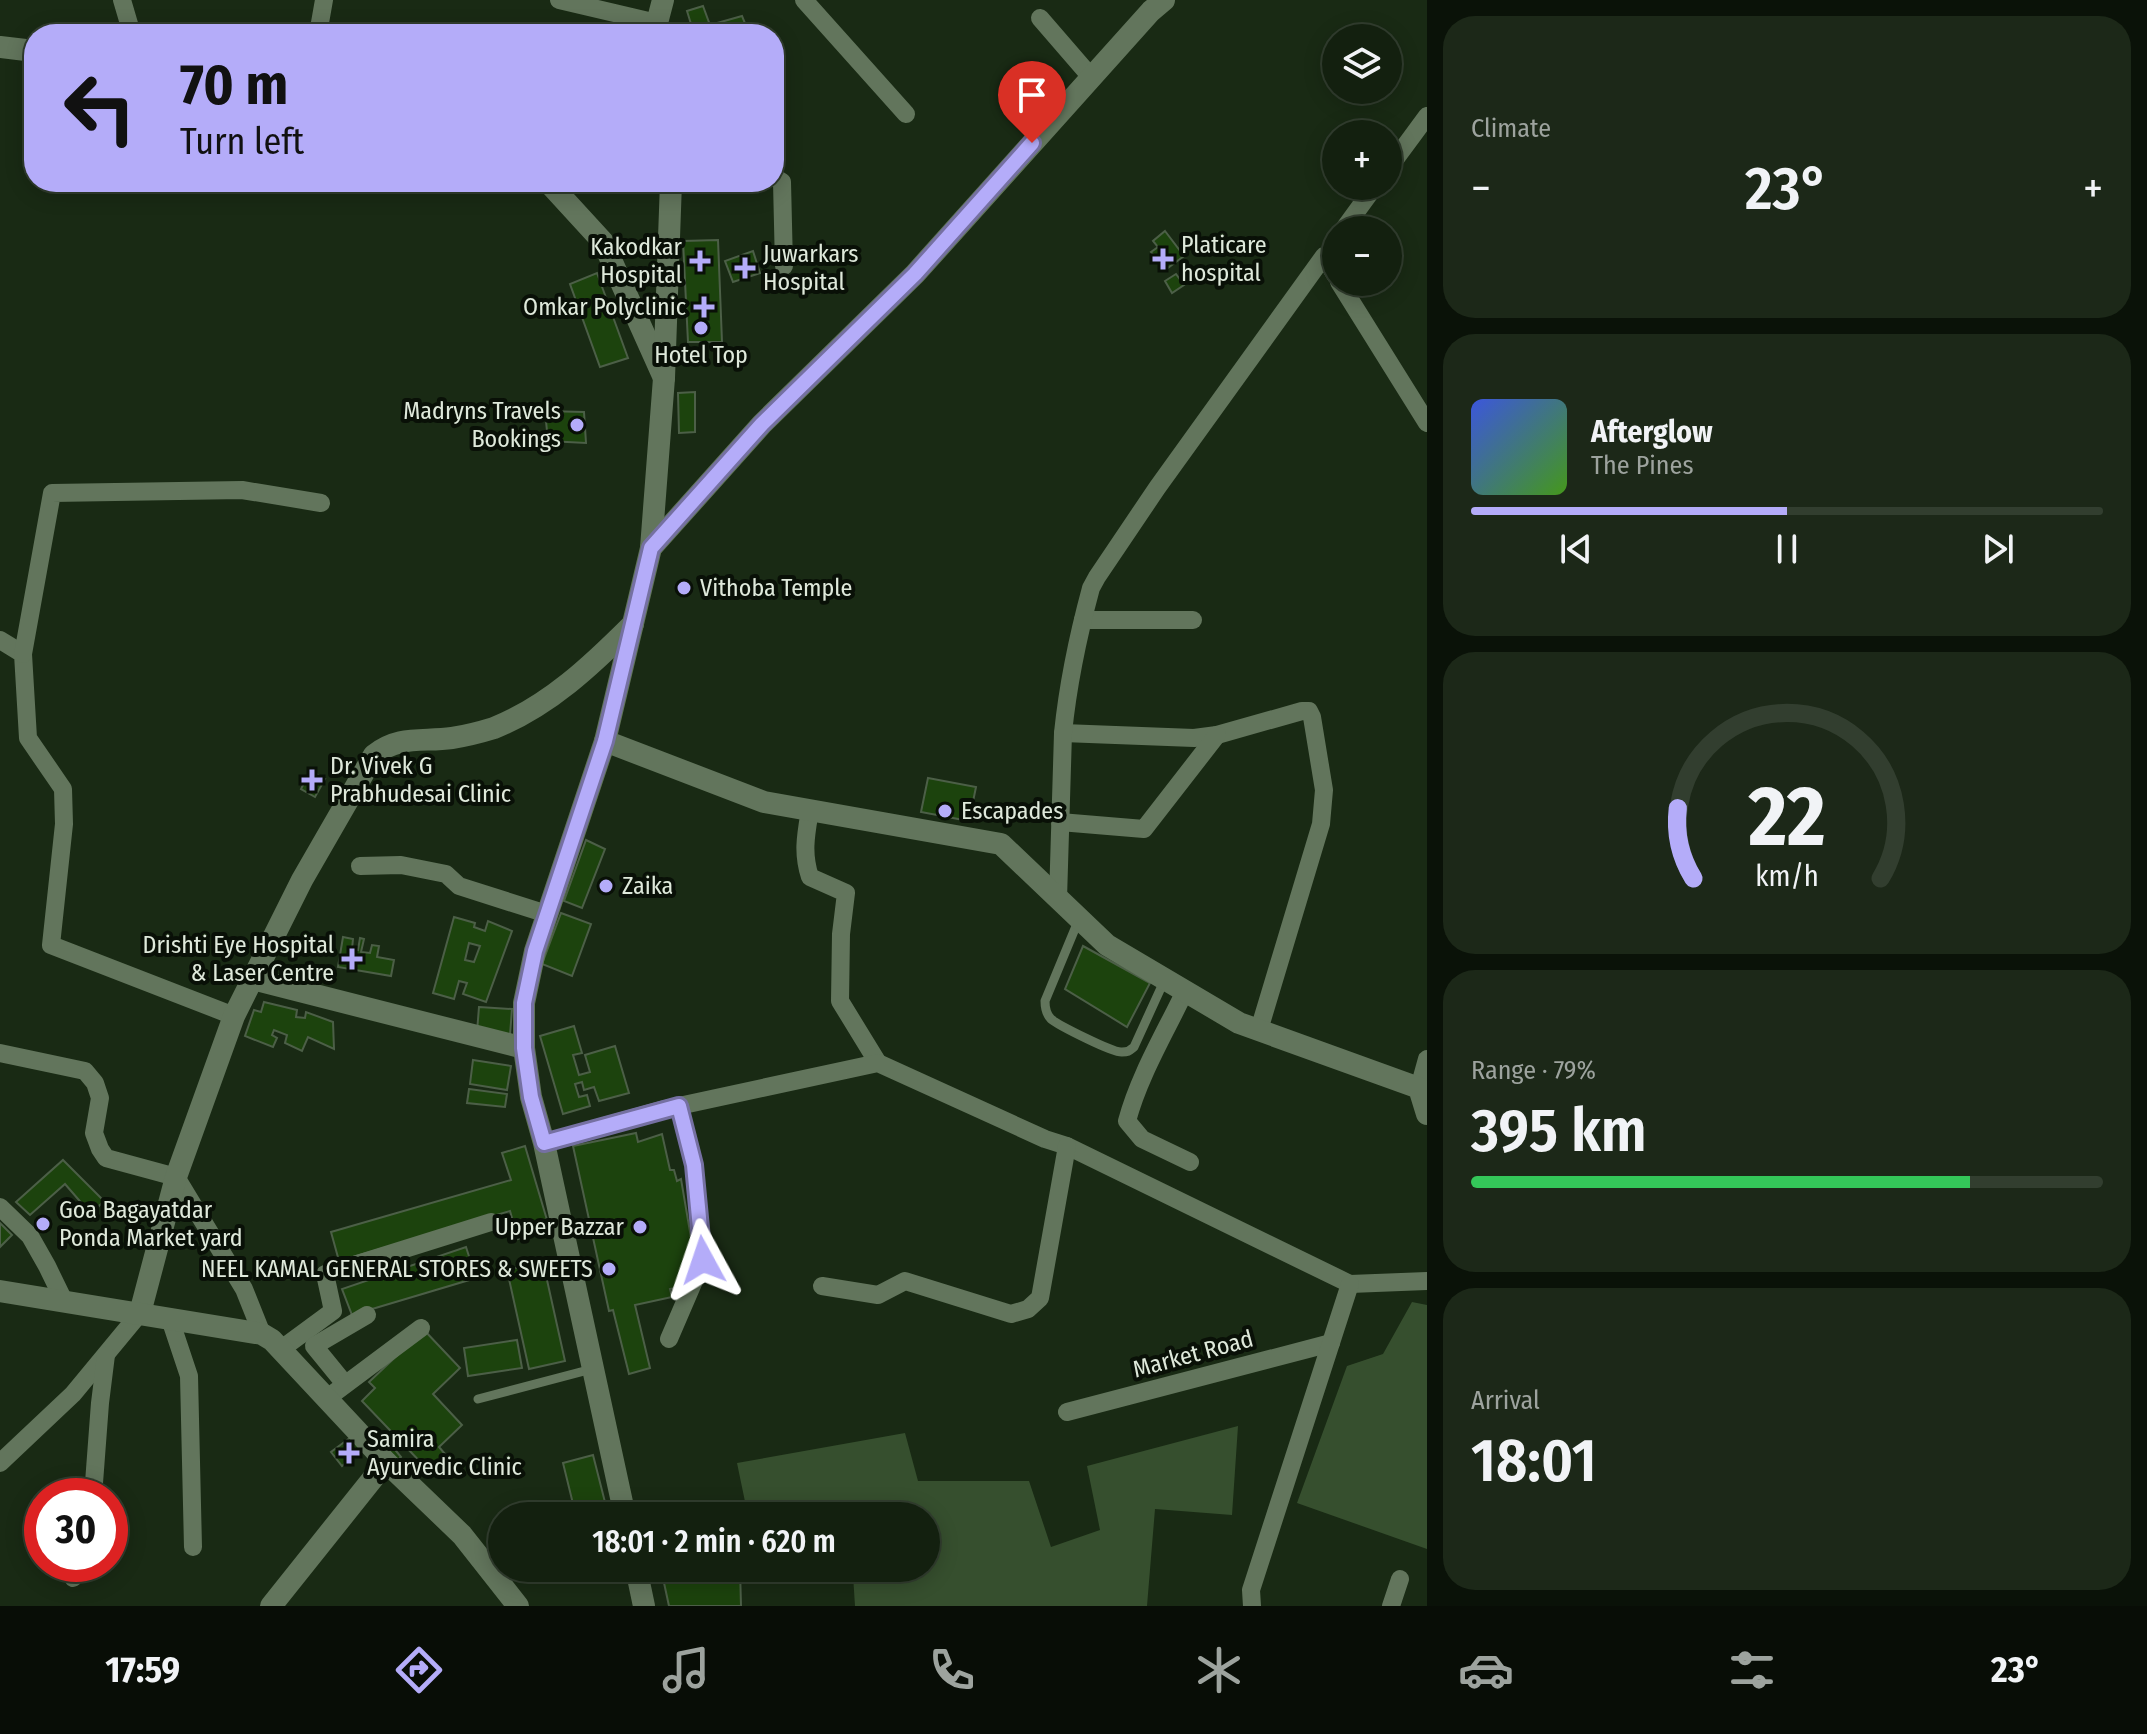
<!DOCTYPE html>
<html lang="en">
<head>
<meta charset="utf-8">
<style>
	body { margin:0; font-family:"Fira Sans Condensed",sans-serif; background:#1c2818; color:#f1f3f6; height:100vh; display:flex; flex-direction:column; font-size:30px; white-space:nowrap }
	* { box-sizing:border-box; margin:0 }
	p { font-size:26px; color:#9da39e }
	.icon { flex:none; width:44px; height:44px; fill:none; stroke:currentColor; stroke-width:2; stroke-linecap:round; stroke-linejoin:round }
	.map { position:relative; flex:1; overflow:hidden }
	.drawer { display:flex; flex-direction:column; gap:16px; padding:16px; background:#0a1208; width:720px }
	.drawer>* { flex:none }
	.top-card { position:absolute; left:24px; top:24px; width:760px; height:168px; border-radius:32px; box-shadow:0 4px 20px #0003,0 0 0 2px #323e2f; background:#b4acf9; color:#111; overflow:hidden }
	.fabs { position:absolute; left:1322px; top:24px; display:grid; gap:16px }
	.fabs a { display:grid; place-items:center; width:80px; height:80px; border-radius:50%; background:#13200f; box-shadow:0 4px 20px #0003,0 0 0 2px #323e2f; font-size:40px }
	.speed { position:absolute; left:24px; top:1478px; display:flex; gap:16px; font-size:40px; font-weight:700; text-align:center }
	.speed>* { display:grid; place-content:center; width:104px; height:104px; border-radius:50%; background:#13200f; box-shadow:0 4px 20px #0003,0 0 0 2px #323e2f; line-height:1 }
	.speed .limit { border:12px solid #d22; background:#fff; color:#111 }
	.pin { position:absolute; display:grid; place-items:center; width:68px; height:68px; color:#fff; margin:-82px -34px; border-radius:50% 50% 50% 0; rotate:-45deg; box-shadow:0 0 8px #0007 }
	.pin .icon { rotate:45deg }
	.me { position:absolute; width:88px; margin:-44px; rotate:355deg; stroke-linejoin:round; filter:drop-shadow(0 0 6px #0008) }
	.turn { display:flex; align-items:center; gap:28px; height:168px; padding:0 24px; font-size:36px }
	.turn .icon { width:104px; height:104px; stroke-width:2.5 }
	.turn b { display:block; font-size:56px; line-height:68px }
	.big { font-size:60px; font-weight:600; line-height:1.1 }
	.drawer .tile { flex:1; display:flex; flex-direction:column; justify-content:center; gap:12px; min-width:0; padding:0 28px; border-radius:32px; background:#1c2818 }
	.drawer .dial { align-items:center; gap:0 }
	.dial svg { height:208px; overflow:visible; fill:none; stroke:#323e2f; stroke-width:7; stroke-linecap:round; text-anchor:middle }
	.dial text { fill:#f1f3f6; stroke:none }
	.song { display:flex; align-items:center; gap:24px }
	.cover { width:96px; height:96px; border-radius:12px; background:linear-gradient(135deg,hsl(230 70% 55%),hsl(100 70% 35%)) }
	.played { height:8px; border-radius:4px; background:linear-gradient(90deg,#b4acf9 50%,#323e2f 50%) }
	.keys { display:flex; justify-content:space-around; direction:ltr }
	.heat { display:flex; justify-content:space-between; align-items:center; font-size:44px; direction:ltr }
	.charge { height:12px; border-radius:6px; background:linear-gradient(90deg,#34c759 79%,#323e2f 0) }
	.trip { position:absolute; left:488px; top:1502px; width:452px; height:80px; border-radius:40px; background:#13200f; box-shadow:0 4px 20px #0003,0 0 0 2px #323e2f; font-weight:600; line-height:80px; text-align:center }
	.tab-bar { display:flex; height:128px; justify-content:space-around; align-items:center; background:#080d06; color:#9da39e }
	.tab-bar .icon { width:56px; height:56px }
	.tab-bar .on { color:#b4acf9 }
	.tab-bar b { font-size:36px; color:#f1f3f6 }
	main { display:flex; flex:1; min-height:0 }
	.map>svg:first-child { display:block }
	.green { fill:#364f2e }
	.building { fill:#1c430d; stroke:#4c5f47; stroke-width:2; fill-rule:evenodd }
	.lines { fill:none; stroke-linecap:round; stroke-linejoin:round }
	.service { stroke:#62755c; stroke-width:9 }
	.minor { stroke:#62755c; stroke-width:18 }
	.tertiary { stroke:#62755c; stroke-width:22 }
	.secondary { stroke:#62755c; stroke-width:22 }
	.route-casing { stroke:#7570a2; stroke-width:20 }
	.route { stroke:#b4acf9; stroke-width:14 }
	.poi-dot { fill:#b4acf9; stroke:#091007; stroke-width:3 }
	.labels { text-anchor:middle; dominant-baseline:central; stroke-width:8; stroke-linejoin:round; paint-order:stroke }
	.poi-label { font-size:24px; fill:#dfe9db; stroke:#091007; text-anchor:start }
	.street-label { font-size:24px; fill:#dfe9db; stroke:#091007 }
</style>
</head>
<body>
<main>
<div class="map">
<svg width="1427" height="1606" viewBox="0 0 1427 1606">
	<rect width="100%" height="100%" fill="#192a14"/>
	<g class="green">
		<polygon points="1412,1302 1427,1305 1427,1549 1297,1503 1347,1366 1383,1354"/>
		<polygon points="1238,1426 1232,1515 1155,1509 1147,1606 855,1606 853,1575 759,1574 758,1568 926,1568 926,1516 748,1516 737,1463 905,1433 918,1481 1029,1481 1051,1547 1100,1530 1087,1466"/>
	</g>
	<g class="building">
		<polygon points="703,6 710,25 742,16 749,33 755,32 756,34 683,34 681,27 691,24 687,11"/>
		<polygon points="1165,231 1184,256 1165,270 1151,252 1158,247 1153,241"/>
		<polygon points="718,240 722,342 688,342 683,241"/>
		<polygon points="753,251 760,273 733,282 725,261"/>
		<polygon points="597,273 628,358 600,367 570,284"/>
		<polygon points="1176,274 1184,285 1172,293 1165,281"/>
		<polygon points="695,392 695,432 679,433 678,393"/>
		<polygon points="545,411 584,412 586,443 548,441"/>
		<polygon points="310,771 325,779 315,797 301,789"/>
		<polygon points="928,778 976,787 969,821 921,812"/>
		<polygon points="586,840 605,849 582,908 564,901"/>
		<polygon points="561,913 591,924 572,976 542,964"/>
		<path d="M454,917L475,923L474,927L485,931L488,921L512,931L486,1002L463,994L467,983L459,981L454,999L433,993ZM469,943L480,946L474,962L465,960Z"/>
		<polygon points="343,937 353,939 352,949 358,950 360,938 364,939 361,952 370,953 372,945 379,946 377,957 394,960 391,976 338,967"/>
		<polygon points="1083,946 1150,983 1127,1027 1065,989"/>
		<polygon points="264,1002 297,1010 296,1017 305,1018 306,1012 333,1022 334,1049 308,1037 302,1051 285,1043 287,1035 274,1030 272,1035 277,1038 273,1047 245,1036 254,1010 261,1012"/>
		<polygon points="479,1007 512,1009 510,1035 477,1032"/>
		<polygon points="574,1026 582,1053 573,1055 579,1075 590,1072 585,1055 615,1046 629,1093 599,1101 594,1087 584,1090 582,1082 575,1084 579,1097 587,1095 590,1106 563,1114 540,1036"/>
		<polygon points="473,1060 511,1066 507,1090 470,1084"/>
		<polygon points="469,1089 507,1094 505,1107 467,1103"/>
		<polygon points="636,1133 638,1142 662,1134 670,1170 674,1170 677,1181 681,1179 697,1273 689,1285 670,1289 672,1297 635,1305 650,1368 629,1374 613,1310 609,1311 573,1146"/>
		<polygon points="525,1146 550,1230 518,1239 510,1211 339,1261 331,1232 511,1180 502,1153"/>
		<polygon points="63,1160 104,1201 91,1214 65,1184 30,1215 16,1202"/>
		<polygon points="0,1223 12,1235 0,1247"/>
		<polygon points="466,1247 476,1278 352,1315 342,1289"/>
		<polygon points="543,1262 565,1361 529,1369 507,1270"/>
		<polygon points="424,1330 460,1368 433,1394 462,1425 439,1447 445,1454 428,1470 362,1401 375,1388 369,1382"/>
		<polygon points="517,1340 522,1368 468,1376 464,1348"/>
		<polygon points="383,1435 401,1457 393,1465 376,1444"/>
		<polygon points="351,1437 362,1450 342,1466 331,1452"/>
		<polygon points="593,1455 607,1510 585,1516 576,1516 563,1463"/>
		<polygon points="740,1568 741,1606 669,1606 661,1569"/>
	</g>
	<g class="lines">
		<g class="service">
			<path d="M1079,919L1045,1001C1045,1007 1046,1014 1051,1019C1058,1025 1113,1053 1122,1052C1129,1052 1129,1051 1134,1047L1165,979"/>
			<polyline points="478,1399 592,1369"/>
		</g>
		<g class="minor">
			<polyline points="122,0 132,34"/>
			<polyline points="559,0 657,23"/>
			<polyline points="804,0 906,114"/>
			<polyline points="1040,18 1091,77"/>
			<polyline points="318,34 324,0"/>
			<polyline points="1388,169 1427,116"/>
			<polyline points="774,177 782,182 784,266"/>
			<polyline points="672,184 700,182"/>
			<polyline points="1343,230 1375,186"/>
			<polyline points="1339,282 1427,423"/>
			<polyline points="1083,620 1193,620"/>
			<polyline points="0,640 23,654 28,738 63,789 64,824 51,945 234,1016"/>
			<polyline points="23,654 52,493 242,490 321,503"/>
			<polyline points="1063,733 1194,738 1217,735 1302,711 1309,711 1312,717 1324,790 1321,824 1259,1030"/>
			<path d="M810,810C806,834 802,853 810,877L846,893L841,934L840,1001L878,1063"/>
			<polyline points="1060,822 1144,829 1217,735"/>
			<polyline points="360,866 401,865 446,874 459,886 547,914"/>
			<path d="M1058,899L1063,733C1068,684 1078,636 1091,588L1097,577L1157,488L1324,256L1336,276"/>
			<path d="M1185,991C1165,1033 1139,1076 1127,1121L1142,1139L1190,1162"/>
			<polyline points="0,1053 85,1071 95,1083 100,1098 94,1133 100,1149 106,1158 176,1177 244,1289 262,1334"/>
			<polyline points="1419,1088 1427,1059"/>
			<polyline points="544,1143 665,1109 878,1063 1045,1139 1067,1146 1350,1284 1427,1281"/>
			<polyline points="0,1207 30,1236 47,1266 64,1301"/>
			<polyline points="822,1286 878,1295 905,1281 1011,1314 1028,1309 1040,1298 1067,1146"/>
			<polyline points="170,1319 189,1376 193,1547"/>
			<polyline points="669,1339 703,1260 694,1165 679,1106"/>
			<polyline points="280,1350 333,1311 325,1274 491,1222"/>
			<polyline points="345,1384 314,1346 367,1315"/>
			<polyline points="326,1399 421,1328"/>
			<polyline points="1067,1412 1331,1343"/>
			<polyline points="0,1463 73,1394 140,1313"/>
			<polyline points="93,1496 100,1403 106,1355"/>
			<polyline points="73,1578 77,1564"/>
			<polyline points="1252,1606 1251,1590 1350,1284"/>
			<polyline points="1391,1606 1400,1579"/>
		</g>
		<g class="tertiary">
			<polyline points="0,47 34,51"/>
			<polyline points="548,182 603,242 664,378"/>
			<polyline points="651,548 762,424 915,274 1151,11 1164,0"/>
			<polyline points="605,741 764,802 1001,844 1107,945 1239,1023 1419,1088 1427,1114"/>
			<polyline points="252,979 524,1048"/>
			<path d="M140,1313L176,1177L234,1016L302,880L374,755C399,735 422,742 452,738C465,736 481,732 494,728C549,706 592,665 633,624"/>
			<polyline points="271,1606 386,1462"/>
		</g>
		<g class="secondary">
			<polyline points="658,34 657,23 663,0"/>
			<polyline points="0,1291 262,1334 272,1340 386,1462 462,1535 518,1606"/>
			<polyline points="625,1516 544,1143 531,1097 524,1048 524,1003 535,951 605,741 651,548 664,378 671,182"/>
			<polyline points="636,1568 644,1606"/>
		</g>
	</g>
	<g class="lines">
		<g class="route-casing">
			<polyline id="route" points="703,1260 694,1165 679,1106 544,1143 531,1097 524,1048 524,1003 535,951 605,741 651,548 762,424 915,274 1032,143"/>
		</g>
		<use href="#route" class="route"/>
	</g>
	<g class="poi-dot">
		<path d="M1159 247h8v8h8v8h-8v8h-8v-8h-8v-8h8z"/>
		<path d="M696 249h8v8h8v8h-8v8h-8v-8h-8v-8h8z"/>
		<path d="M741 256h8v8h8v8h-8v8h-8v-8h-8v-8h8z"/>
		<path d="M700 295h8v8h8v8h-8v8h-8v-8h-8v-8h8z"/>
		<circle cx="701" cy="328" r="8"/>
		<circle cx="577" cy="425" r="8"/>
		<circle cx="684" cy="588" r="8"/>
		<path d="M308 768h8v8h8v8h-8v8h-8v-8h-8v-8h8z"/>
		<circle cx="945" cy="811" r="8"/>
		<circle cx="606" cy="886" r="8"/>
		<path d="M348 947h8v8h8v8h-8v8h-8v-8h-8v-8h8z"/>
		<circle cx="43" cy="1224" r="8"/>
		<circle cx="640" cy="1227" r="8"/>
		<circle cx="609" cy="1269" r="8"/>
		<path d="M345 1441h8v8h8v8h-8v8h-8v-8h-8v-8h8z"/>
	</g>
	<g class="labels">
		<g class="poi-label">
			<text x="1181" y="245">Platicare<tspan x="1181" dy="28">hospital</tspan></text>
			<text x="682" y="247" text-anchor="end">Kakodkar<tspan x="682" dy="28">Hospital</tspan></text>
			<text x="763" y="254">Juwarkars<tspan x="763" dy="28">Hospital</tspan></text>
			<text x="686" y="307" text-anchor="end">Omkar Polyclinic</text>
			<text x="701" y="355" text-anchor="middle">Hotel Top</text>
			<text x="561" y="411" text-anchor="end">Madryns Travels<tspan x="561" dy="28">Bookings</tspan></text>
			<text x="700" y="588">Vithoba Temple</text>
			<text x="330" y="766">Dr. Vivek G<tspan x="330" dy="28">Prabhudesai Clinic</tspan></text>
			<text x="961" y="811">Escapades</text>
			<text x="622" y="886">Zaika</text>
			<text x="334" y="945" text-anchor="end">Drishti Eye Hospital<tspan x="334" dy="28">&amp; Laser Centre</tspan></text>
			<text x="59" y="1210">Goa Bagayatdar<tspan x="59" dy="28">Ponda Market yard</tspan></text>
			<text x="624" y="1227" text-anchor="end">Upper Bazzar</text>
			<text x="593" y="1269" text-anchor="end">NEEL KAMAL GENERAL STORES &amp; SWEETS</text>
			<text x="367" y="1439">Samira<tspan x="367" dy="28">Ayurvedic Clinic</tspan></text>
		</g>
		<g class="street-label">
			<text transform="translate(1193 1354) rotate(-15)">Market Road</text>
		</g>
	</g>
</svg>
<div class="fabs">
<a><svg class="icon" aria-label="layers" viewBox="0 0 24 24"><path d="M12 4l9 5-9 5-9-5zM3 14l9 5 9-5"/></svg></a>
<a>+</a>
<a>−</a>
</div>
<div class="speed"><div class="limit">30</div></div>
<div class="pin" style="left:1032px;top:143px;background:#d93025"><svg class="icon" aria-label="arrive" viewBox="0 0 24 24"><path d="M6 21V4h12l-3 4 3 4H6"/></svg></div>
<svg class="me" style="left:703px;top:1260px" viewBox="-20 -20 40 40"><path d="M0-17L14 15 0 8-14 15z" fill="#b4acf9" stroke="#fff" stroke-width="4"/></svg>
<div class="trip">18:01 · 2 min · 620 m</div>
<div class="top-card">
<div class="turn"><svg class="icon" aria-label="left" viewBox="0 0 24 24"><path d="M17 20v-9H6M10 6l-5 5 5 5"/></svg><div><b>70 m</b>Turn left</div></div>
</div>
</div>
<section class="drawer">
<div class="tile"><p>Climate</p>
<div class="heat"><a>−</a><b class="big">23°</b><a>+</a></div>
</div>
<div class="tile">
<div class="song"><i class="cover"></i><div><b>Afterglow</b><p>The Pines</p></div></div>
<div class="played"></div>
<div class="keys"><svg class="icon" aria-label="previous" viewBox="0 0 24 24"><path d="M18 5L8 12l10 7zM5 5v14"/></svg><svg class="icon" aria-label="pause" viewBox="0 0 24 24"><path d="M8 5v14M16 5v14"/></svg><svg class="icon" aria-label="next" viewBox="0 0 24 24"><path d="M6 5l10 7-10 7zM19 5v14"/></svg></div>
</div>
<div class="tile dial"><svg viewBox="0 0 100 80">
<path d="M14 69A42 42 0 1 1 86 69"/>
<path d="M14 69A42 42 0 0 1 8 42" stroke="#b4acf9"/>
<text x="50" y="56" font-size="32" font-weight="700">22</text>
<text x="50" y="72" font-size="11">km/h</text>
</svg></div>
<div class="tile"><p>Range · 79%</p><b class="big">395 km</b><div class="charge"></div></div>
<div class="tile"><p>Arrival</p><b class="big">18:01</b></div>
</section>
</main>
<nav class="tab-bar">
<b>17:59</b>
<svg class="icon on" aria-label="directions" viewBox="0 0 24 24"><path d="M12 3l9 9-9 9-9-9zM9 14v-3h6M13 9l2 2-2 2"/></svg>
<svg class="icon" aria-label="music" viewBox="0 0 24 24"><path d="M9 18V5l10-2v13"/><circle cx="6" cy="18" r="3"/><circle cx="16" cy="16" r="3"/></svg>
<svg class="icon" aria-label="phone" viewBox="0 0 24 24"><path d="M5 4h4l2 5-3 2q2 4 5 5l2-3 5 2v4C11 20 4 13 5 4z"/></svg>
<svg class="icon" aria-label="climate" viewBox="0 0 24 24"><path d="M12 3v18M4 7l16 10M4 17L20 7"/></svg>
<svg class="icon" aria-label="car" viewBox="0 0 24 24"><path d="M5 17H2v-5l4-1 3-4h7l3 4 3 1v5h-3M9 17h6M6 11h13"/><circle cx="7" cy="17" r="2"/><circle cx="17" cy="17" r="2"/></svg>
<svg class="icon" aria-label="filters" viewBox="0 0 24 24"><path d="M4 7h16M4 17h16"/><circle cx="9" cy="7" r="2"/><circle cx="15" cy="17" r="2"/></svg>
<b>23°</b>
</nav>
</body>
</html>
